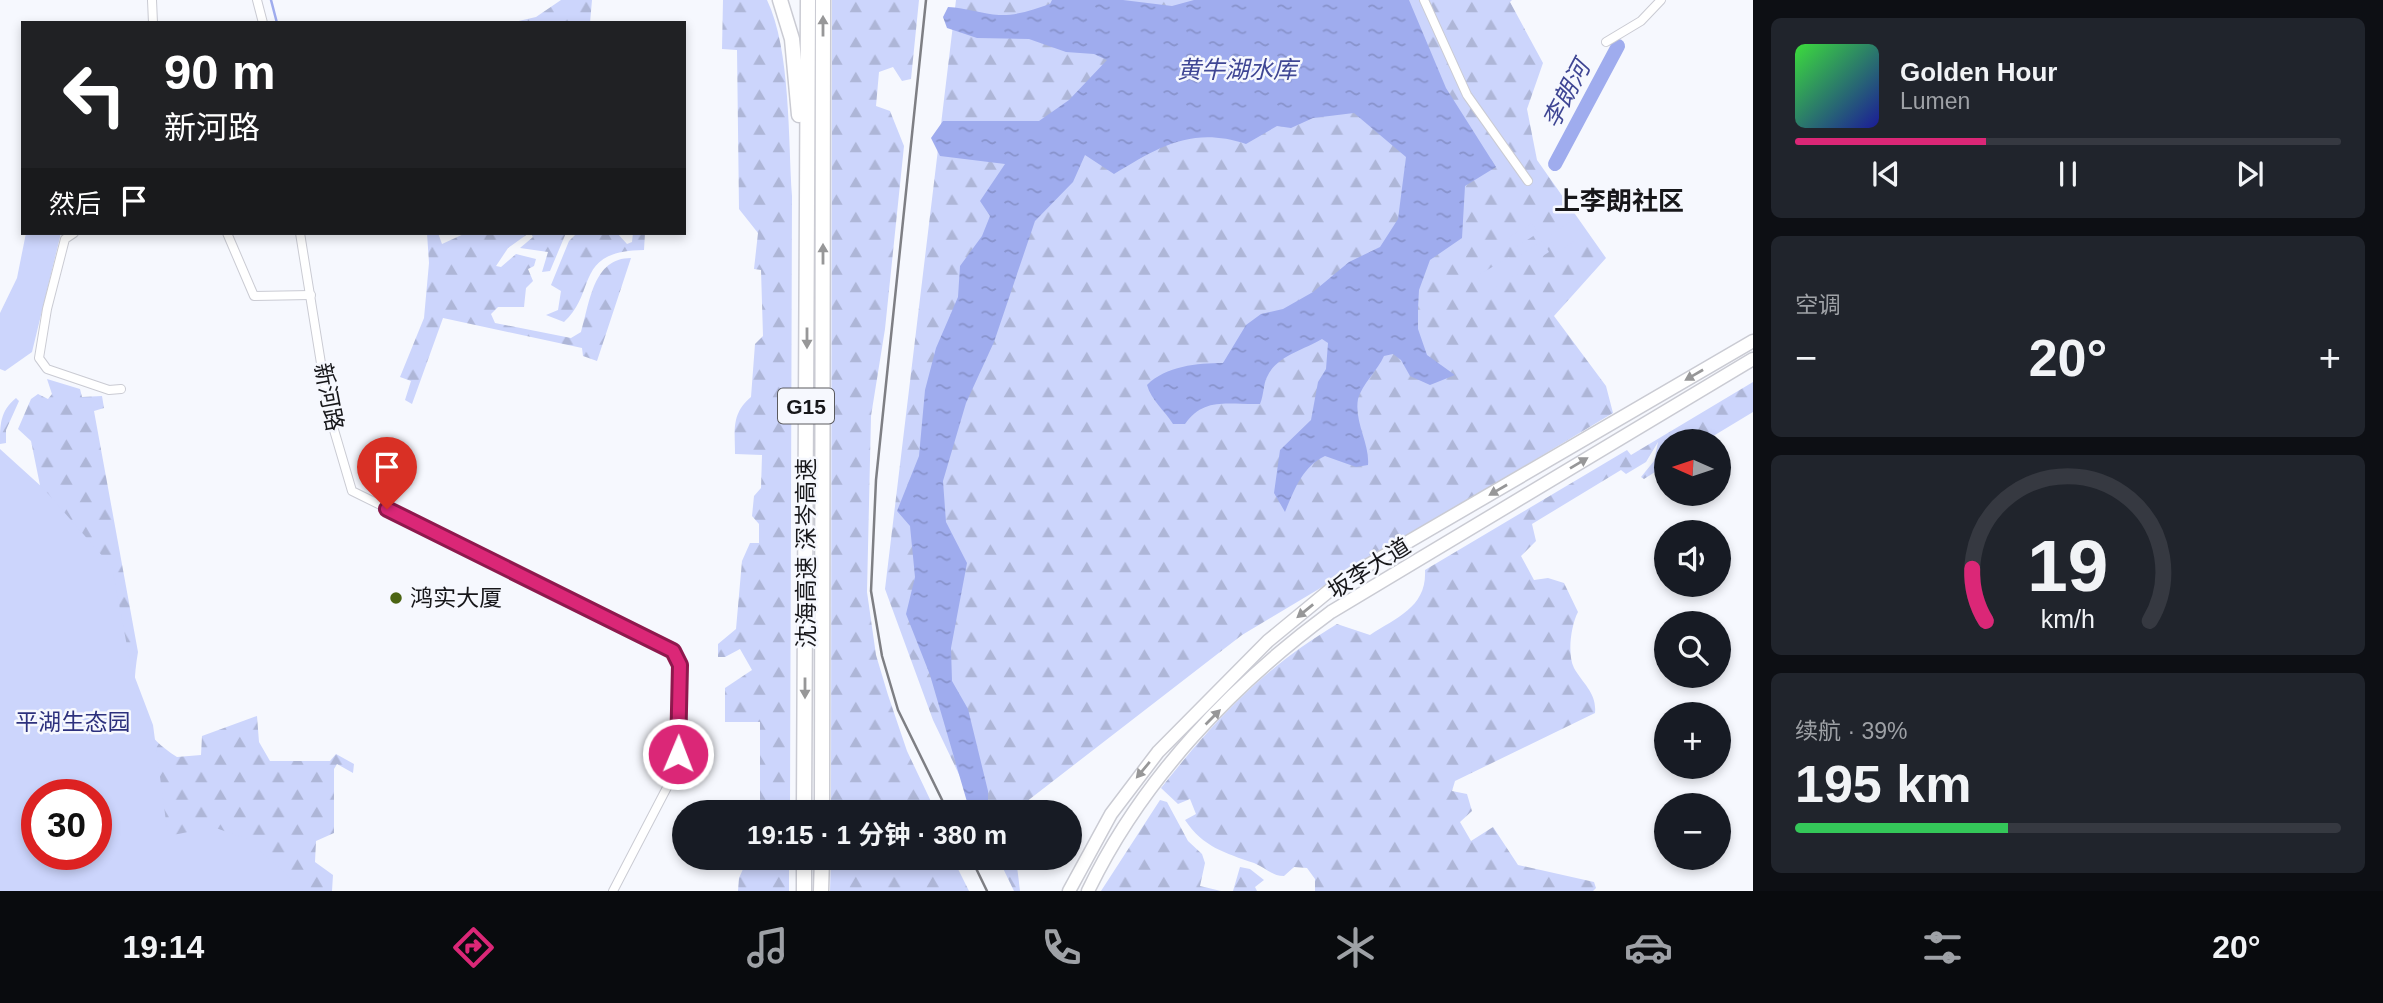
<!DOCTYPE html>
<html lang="zh">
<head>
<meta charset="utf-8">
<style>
	body { margin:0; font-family:Arial,"Noto Sans SC",sans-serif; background:#20242c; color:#f1f3f6; height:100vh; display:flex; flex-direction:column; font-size:26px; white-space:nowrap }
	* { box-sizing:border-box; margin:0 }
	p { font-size:23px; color:#9ea1a6 }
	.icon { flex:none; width:38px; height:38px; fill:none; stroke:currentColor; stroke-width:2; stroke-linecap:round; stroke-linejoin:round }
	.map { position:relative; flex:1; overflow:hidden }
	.drawer { display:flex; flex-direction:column; gap:18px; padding:18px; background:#0d0f14; width:630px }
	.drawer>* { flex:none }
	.top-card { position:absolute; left:21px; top:21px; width:665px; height:214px; border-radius:0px; box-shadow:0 4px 10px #0003; background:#202124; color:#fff; overflow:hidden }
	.needle { width:46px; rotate:273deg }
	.fabs { position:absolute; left:1654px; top:429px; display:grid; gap:14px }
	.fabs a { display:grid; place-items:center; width:77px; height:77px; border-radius:50%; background:#171b24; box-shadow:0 4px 10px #0003; font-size:35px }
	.speed { position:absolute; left:21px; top:779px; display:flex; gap:14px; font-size:35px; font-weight:700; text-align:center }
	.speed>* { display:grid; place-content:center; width:91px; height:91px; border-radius:50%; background:#171b24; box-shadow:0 4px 10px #0003; line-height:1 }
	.speed .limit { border:10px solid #d22; background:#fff; color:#111 }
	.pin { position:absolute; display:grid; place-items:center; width:60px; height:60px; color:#fff; margin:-72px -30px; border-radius:50% 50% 50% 0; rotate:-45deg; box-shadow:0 0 7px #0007 }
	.pin .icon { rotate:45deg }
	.me { position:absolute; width:77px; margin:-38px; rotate:1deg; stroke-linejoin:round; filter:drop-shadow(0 0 5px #0008) }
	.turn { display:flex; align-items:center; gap:24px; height:147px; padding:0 28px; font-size:32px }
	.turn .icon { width:91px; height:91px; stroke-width:2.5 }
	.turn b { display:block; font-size:49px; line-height:60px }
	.then { display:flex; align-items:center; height:66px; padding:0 28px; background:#0003; gap:14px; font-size:26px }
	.big { font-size:52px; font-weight:700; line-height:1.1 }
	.drawer .widget { flex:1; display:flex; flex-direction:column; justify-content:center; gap:10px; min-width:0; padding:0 24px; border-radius:10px; background:#20242c }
	.drawer .dial { align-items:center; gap:0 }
	.dial svg { height:182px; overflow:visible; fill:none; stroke:#363941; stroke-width:7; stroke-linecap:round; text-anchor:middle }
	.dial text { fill:#f1f3f6; stroke:none }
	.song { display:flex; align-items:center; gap:21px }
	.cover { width:84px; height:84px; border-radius:10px; background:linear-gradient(135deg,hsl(120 70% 55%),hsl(240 70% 35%)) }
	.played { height:7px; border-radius:4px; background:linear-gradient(90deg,#db2777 35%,#363941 35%) }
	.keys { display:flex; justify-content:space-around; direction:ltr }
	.heat { display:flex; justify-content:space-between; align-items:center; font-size:38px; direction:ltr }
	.charge { height:10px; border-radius:5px; background:linear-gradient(90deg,#34c759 39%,#363941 0) }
	.trip { position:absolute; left:672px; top:800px; width:410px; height:70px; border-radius:35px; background:#171b24; box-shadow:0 4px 10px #0003; font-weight:700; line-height:70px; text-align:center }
	.dock { display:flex; height:112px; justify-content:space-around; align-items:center; background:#090b0e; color:#9ea1a6 }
	.dock .icon { width:49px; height:49px }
	.dock .selected { color:#db2777 }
	.dock b { font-size:32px; color:#f1f3f6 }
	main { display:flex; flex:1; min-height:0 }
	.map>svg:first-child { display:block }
	.forest { fill:url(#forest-firs) }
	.park { fill:#ccd5fc; fill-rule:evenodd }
	.water { fill:url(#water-ripples) }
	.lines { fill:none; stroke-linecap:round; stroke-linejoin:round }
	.stream { stroke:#9facee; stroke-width:2.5 }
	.river { stroke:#9facee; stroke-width:14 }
	.minor-casing { stroke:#cacbd3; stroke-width:10 }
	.primary-casing { stroke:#cacbd3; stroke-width:15 }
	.motorway-casing { stroke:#cacbd3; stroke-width:17 }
	.minor { stroke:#fff; stroke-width:8 }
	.primary { stroke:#fff; stroke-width:12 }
	.motorway { stroke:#fff; stroke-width:14 }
	.rail { stroke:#7e7f84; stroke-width:2.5 }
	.oneway { fill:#979798 }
	.route-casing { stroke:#8e194d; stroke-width:18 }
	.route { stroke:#db2777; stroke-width:12 }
	.poi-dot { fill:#4b6413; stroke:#f6f8fe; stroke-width:2.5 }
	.labels { text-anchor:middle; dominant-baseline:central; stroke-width:5; stroke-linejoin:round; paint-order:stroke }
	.shield { fill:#f6f8fe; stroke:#5a5a5e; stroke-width:2 }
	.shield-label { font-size:21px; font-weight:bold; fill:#17171a }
	.street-label { font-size:23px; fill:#17171a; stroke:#f6f8fe }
	.poi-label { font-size:23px; fill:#17171a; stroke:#f6f8fe; text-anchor:start }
	.park-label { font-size:23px; fill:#2d317d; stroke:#f6f8fe }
	.water-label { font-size:24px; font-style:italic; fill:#3f4694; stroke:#f6f8fe }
	.quarter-label { font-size:26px; font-weight:bold; fill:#17171a; stroke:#f6f8fe }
</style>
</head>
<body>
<main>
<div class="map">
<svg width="1753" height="891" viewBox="0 0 1753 891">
	<defs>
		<pattern id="forest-firs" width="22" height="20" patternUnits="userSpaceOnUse" patternTransform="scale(1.75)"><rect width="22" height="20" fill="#ccd5fc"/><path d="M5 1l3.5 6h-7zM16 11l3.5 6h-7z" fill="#aeb6d7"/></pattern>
		<pattern id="water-ripples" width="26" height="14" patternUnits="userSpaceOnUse" patternTransform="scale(1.75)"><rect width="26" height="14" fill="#9facee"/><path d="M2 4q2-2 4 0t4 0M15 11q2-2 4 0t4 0" fill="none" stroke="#8893cc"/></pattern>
	</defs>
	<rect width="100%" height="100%" fill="#f6f8fe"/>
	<g class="forest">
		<polygon points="561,0 592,0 590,23 510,23 536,17"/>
		<path d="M723,0H767C791,50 788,140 792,196L790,812H760V722H725V688L752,670L740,649L725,657H718V644L736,629L742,561L750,543H759V524L752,516L754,496L761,488L762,455L735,454C735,430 731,414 751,397L755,344L763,336L761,270L754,269L758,233L739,209L737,50L722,49Z"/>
		<polygon points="832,0 919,0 911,79 902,81 893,67 879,72 876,106 890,111 904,146 885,329 871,416 867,592 876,655 888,695 907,751 936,812 831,812"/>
		<polygon points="956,0 1512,0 1510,2 1543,63 1527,109 1537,160 1606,258 1554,316 1606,386 1613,413 1242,635 1013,812 977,812 933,720 885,589"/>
		<path d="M427,233H438L442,244L466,233H529L508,248L496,266L501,267L516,254L536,259L534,266L528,269L533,281L526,288L524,307H498L491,314L495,323L571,338L581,332C590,302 593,258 631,258L597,361L583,356L582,348L443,318L412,404L405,400L411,381L400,377L424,318L429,263Z"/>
		<polygon points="531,233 566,233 550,271 542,272 548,252 520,248 533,237"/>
		<path d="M617,233L627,244L632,242L633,233H645L644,250C573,251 598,291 564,322L546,315L558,310L561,291L551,285L569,241L576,234Z"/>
		<path d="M47,379L80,389L82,397L102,396L104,408L94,411L138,652C130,700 134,730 177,757L201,755L202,736L257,716L259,742L270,761H330L336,754L354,764L353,773L337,764L334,769V833L316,841L315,862L333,875L332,891H103L96,854V794L43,500L31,441L18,429L31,399L38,394L48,399L52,394Z"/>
		<path d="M1753,382V412L1705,441H1666V465L1644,479L1641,477L1654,461L1658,442L1646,462L1626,474L1621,470L1532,524L1536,541L1521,556L1534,580L1548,578L1564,583L1578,612C1571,625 1567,654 1574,668C1583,684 1597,693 1595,713L1455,781L1452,791L1467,794L1472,811L1460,822L1471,841L1493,827L1518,865L1594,882L1596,888L1593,891H1315V879L1307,868L1294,867L1284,876C1272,876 1266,868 1254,863C1225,853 1203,847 1185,820L1196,814L1190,799L1178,804L1161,788C1215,720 1262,669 1337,624L1370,635C1397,617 1427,607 1425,570L1627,450L1631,455Z"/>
		<path d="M16,398L19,401L6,430V443L0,444C0,425 0,411 16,398Z"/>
		<polygon points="1160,800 1167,802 1188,841 1202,854 1205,863 1200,886 1221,891 1101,891"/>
		<polygon points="748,858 789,858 789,891 738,891 739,878"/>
		<polygon points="831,858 958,858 957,867 969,891 830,891"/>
		<polygon points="998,858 1016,858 1020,891 1014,891"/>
		<polygon points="1240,867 1250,869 1264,880 1255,887 1257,891 1233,891"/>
	</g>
	<g class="park">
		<polygon points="1576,218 1586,233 1558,252 1548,237"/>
		<polygon points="1532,223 1538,233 1516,247 1509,237"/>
		<polygon points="26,233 61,233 32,352 5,371 0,369 0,313 17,278"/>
		<polygon points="1543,241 1549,252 1527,266 1520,255"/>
		<polygon points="1509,257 1519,273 1487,293 1477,276"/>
		<path d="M0,449L43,488L112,567L131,667L153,725L168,836L213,827L247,839L305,891H0ZM37,794H96V854H37Z"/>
	</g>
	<path class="water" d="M1052,0H1123L1172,6L1194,0H1409L1446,88L1496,167L1465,186L1462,238L1430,260L1419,290L1418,308V329L1427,355L1455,375L1430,385L1410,376L1401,360L1393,354L1384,356C1378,370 1362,384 1358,399C1354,422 1370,444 1368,465L1356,467L1325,456C1303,466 1294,490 1285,512L1274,493L1280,450L1311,420L1318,382L1326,369L1328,343L1322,339C1304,350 1276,356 1267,377C1263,385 1264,395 1260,404C1230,405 1204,396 1185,424H1173C1165,411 1151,400 1147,385C1166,366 1197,363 1223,363L1246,325L1261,314L1283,309L1313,292L1349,262L1380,247L1398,219L1406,157L1354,113L1313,118L1291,128L1277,126L1246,144C1192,126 1159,147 1114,174L1085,155L1073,182L1035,221L994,342L966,403L943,481L946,522L967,563L951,648L952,681L968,709L988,791V812H970L930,675L906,614L915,577L910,526L897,511L919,456L925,390L936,348L958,297L960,266L982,236L990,216L980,201L1005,164L940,156L931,138L943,121H1039L1069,100L1107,60L1094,54L1066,52L1029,39L977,38L947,28L943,17L948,7C966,8 983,14 999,15C1017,16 1034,9 1050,4Z"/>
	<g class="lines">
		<polyline class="stream" points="271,0 277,23"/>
		<polyline class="river" points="1555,164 1618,46"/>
		<g class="minor-casing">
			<g id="minor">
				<polyline points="152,0 153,23"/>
				<polyline points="257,0 263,23"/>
				<polyline points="1424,0 1467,95 1528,181"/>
				<polyline points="1606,42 1641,21 1661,0"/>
				<polyline points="74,233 65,239 47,309 39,358 47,369 109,390 121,389"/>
				<polyline points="227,233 254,296 311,295"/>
				<polyline points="300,233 329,413 352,491 665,645 679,660 679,744 674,774 613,891"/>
			</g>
		</g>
		<g class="primary-casing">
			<g id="primary">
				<polyline points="1069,891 1111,814 1158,752 1268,641 1341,581 1753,341"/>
				<path d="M1088,891C1142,779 1232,685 1331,612L1753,359"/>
			</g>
		</g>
		<g class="motorway-casing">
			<g id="motorway">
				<polyline points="780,0 792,39 799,115"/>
				<polyline points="804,812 808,0"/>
				<polyline points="822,812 823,0"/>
				<polyline points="804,891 804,858"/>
				<polyline points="821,891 822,858"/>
			</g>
		</g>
		<use href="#minor" class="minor"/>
		<use href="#primary" class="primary"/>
		<use href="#motorway" class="motorway"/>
		<g class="rail">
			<polyline points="926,0 876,480 871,591 882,656 898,710 948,812"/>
			<polyline points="971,858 987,891"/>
		</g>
	</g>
	<defs><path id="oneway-solid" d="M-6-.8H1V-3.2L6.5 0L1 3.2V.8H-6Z" transform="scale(1.75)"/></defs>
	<g class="oneway">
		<use href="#oneway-solid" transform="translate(823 26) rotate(-90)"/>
		<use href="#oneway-solid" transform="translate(823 254) rotate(-90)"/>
		<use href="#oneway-solid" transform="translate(807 338) rotate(90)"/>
		<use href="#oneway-solid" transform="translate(1694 375) rotate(150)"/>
		<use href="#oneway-solid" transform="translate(1579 463) rotate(-31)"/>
		<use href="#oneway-solid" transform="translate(1498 490) rotate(150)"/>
		<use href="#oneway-solid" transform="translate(1305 611) rotate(141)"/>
		<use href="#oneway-solid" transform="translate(805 688) rotate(90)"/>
		<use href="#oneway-solid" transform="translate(1213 717) rotate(-45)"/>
		<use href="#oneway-solid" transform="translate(1143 770) rotate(130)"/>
	</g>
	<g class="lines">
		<g class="route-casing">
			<polyline id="route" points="387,509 673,651 680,665 678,754"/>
		</g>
		<use href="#route" class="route"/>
	</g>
	<circle class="poi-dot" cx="396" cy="598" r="7"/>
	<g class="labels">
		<rect class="shield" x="778" y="388.5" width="56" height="35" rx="5"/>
		<g class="shield-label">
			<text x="806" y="406">G15</text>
		</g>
		<g class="street-label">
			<text transform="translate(329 397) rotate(79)">新河路</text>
			<text transform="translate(806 553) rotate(-90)">沈海高速 深岑高速</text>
			<text transform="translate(1369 568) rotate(-32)">坂李大道</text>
		</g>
		<g class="poi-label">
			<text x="410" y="598">鸿实大厦</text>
		</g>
		<g class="park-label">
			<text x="73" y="722">平湖生态园</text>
		</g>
		<g class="water-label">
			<text x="1237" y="69">黄牛湖水库</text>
			<text transform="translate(1566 94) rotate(-62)">李朗河</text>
		</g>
		<g class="quarter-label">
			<text x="1619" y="201">上李朗社区</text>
		</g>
	</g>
</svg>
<div class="fabs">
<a><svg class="needle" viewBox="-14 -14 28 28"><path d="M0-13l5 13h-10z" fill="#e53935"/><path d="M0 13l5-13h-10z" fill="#9ea1a6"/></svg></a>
<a><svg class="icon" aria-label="sound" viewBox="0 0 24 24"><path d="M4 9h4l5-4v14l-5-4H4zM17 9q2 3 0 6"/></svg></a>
<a><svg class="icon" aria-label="search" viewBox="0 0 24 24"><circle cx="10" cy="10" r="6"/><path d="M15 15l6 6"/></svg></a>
<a>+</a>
<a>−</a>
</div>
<div class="speed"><div class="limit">30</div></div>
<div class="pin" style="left:387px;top:509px;background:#d93025"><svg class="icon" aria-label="arrive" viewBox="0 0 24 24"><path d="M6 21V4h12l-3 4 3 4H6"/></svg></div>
<svg class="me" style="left:678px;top:754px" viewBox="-20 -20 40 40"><circle r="17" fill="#db2777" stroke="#fff" stroke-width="3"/><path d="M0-11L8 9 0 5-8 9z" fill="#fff"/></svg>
<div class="trip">19:15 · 1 分钟 · 380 m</div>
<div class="top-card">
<div class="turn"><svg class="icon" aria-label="left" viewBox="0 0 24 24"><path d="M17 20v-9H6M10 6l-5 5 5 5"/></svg><div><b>90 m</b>新河路</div></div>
<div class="then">然后<svg class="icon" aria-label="arrive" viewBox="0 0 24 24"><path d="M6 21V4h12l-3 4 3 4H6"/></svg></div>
</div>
</div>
<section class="drawer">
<div class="widget">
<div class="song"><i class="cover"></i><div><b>Golden Hour</b><p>Lumen</p></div></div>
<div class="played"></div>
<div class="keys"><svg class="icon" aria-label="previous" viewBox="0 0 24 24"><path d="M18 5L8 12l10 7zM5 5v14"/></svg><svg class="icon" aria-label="pause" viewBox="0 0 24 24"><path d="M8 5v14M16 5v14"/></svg><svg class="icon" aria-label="next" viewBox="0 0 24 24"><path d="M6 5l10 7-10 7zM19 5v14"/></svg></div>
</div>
<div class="widget"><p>空调</p>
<div class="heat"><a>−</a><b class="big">20°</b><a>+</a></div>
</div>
<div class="widget dial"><svg viewBox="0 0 100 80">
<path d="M14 69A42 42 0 1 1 86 69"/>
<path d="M14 69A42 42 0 0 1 8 46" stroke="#db2777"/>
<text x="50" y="56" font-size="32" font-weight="700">19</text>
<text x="50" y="72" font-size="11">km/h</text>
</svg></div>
<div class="widget"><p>续航 · 39%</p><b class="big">195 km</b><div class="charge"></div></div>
</section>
</main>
<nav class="dock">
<b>19:14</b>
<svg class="icon selected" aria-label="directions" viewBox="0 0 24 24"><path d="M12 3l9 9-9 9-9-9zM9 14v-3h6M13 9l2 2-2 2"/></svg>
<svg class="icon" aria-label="music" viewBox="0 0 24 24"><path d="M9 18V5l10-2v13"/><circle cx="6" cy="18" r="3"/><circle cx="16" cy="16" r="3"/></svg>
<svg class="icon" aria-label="phone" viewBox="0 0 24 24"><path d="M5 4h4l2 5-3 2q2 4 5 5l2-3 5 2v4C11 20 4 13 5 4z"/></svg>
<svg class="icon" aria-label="climate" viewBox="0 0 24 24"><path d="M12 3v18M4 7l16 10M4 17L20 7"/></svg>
<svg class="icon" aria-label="car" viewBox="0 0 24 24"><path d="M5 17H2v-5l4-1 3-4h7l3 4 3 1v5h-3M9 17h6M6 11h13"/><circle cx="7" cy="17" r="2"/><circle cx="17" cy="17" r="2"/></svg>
<svg class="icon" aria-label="filters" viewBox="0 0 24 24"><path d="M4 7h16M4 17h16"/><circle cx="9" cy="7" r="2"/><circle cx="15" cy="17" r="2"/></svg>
<b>20°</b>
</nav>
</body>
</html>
